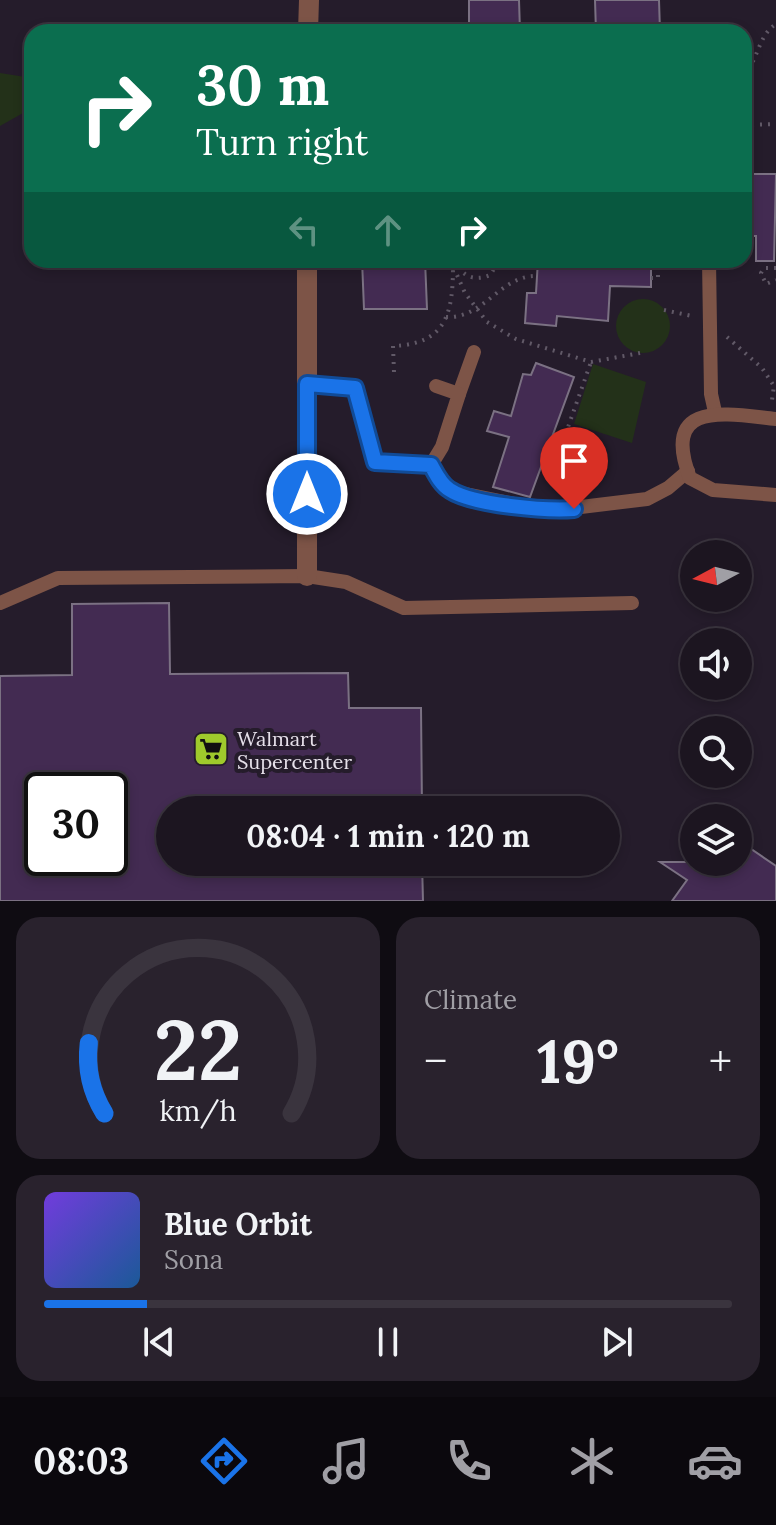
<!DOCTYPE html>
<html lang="en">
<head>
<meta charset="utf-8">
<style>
	body { margin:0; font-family:Lora,serif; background:#29222d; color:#f1f3f6; height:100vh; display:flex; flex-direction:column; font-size:30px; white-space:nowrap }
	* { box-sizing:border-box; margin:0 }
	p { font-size:26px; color:#a09fa5 }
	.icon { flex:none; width:44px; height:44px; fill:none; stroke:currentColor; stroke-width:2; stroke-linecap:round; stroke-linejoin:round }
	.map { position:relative; height:901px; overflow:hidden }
	.drawer { display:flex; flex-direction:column; gap:16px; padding:16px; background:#0f0c12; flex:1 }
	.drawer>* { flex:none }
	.top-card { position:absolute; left:24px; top:24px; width:728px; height:244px; border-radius:24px; box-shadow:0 4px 12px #0003,0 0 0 2px #3a343e; background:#0b6e4f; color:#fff; overflow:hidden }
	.needle { width:52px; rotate:263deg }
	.buttons { position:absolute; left:680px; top:540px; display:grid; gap:16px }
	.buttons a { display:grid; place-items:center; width:72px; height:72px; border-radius:50%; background:#1c1520; box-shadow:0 4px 12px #0003,0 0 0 2px #3a343e; font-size:40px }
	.speed { position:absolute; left:24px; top:772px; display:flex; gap:16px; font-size:40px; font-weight:700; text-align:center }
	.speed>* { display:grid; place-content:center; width:104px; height:104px; border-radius:50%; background:#1c1520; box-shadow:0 4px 12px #0003,0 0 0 2px #3a343e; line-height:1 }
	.speed .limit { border:4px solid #111; border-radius:12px; background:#fff; color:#111 }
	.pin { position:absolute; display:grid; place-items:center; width:68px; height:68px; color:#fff; margin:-82px -34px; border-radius:50% 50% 50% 0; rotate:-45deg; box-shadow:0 0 8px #0007 }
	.pin .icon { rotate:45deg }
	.me { position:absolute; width:88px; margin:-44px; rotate:0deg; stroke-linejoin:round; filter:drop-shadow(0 0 6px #0008) }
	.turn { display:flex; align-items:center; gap:28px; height:168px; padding:0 40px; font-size:36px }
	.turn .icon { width:104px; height:104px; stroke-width:2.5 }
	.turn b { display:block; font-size:56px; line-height:68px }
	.lanes { display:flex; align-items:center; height:76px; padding:0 40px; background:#0003; justify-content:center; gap:40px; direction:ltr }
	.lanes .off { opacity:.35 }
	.big { font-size:60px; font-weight:700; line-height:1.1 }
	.drawer .widget { flex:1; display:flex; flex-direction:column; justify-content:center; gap:12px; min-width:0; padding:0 28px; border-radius:24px; background:#29222d }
	.drawer .dial { align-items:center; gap:0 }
	.dial svg { height:208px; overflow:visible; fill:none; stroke:#3a343e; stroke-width:7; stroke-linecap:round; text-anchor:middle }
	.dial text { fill:#f1f3f6; stroke:none }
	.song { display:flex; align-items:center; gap:24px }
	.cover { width:96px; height:96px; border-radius:12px; background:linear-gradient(135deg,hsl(260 70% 55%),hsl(210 70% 35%)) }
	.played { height:8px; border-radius:4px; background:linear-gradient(90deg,#1a73e8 15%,#3a343e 15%) }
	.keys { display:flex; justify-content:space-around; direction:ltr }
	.heat { display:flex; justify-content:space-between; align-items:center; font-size:44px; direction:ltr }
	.drawer .tiles { flex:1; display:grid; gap:16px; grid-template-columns:1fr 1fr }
	.widget:last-child { grid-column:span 2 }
	.trip { position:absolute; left:156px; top:796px; width:464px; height:80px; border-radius:40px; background:#1c1520; box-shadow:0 4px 12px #0003,0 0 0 2px #3a343e; font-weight:700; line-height:80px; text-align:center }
	.menu { display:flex; height:128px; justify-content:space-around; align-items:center; background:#0b080d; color:#a09fa5 }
	.menu .icon { width:56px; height:56px }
	.menu .on { color:#1a73e8 }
	.menu b { font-size:36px; color:#f1f3f6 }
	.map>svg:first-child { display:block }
	.green { fill:#233119 }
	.building { fill:#432b52; stroke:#7b7183; stroke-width:2; fill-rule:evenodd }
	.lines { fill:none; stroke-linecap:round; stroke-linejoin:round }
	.path { stroke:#615967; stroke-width:4; stroke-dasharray:2 6; stroke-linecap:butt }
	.service { stroke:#7d5447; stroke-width:14 }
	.minor { stroke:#7d5447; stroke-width:20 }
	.route-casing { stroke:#114b97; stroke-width:20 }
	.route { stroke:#1a73e8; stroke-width:14 }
	.labels { text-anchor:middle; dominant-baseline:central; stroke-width:8; stroke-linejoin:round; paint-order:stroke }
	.poi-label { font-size:20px; fill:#e6e0ea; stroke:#251c2b; text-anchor:start }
</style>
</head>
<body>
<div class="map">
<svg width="776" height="901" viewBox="0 0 776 901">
	<rect width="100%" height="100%" fill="#251c2b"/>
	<g class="green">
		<polygon points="0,73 32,78 32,108 0,126"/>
		<circle cx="643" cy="326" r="27"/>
		<polygon points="593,364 646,382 632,443 574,424"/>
	</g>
	<g class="building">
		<polygon points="469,0 519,0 520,32 469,32"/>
		<polygon points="595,0 659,0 660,32 596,32"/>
		<polygon points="744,174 776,174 774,261 756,261 756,236 750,236 751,225 745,225"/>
		<polygon points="362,260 425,260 427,309 364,309"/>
		<polygon points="538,260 651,260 651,287 610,286 608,321 557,316 556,326 525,323 527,293 536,293"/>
		<polygon points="536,363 574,377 530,497 493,487 509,437 487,431 494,411 511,416 523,374 531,375"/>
		<path d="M169,603L170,674L348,673L349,708H421L422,810H170V862H422L423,901H0V676L72,675V604ZM42,790H110V858H42Z"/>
		<polygon points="738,840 776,866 776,901 672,901 687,880 660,862 738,862"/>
	</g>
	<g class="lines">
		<g class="path">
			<path d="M744,75C759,58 758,36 776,24"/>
			<polyline points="744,125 776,124"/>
			<polyline points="744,232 750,232"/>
			<path d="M455,260C461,276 474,282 490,275L500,260"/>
			<polyline points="776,268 764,268 761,273 766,284 776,280"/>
			<polyline points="651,278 658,278 658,260"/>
			<polyline points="664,310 692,316"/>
			<path d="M446,317C484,319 500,275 537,276"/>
			<polyline points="727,337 762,368 774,386 772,400"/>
			<path d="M394,372L393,346C446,344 453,314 453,266L465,293L487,322L516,339L591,362L640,353"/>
			<polyline points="551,445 561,447 591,362"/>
		</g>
		<g class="service">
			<polyline points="709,260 711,394 715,412"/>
			<polyline points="307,384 355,388 375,462 431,465 451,491 548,511 647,499 668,488 688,471"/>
			<polyline points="459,394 474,352"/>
			<path d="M776,419C727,414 660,399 690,478L713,490L776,495"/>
			<polyline points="431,465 442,447 459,394 436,386"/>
			<polyline points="0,603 58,578 307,576 346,582 404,608 632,603"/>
		</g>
		<g class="minor">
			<polyline points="308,32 309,0"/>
			<polyline points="307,576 307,260"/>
		</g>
	</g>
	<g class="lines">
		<g class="route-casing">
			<path id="route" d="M307,494V384L355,388L375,462L431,465C436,474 441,485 450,490C473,505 546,511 574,509"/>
		</g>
		<use href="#route" class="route"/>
	</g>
	<defs>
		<g id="supermarket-square" transform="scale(1.8)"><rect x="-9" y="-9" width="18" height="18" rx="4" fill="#9fca2c" stroke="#251c2b"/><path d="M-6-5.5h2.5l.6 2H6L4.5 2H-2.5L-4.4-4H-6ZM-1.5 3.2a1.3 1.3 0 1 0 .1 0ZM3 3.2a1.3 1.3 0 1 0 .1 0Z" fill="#111"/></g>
	</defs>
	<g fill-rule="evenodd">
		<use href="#supermarket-square" x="211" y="749"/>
	</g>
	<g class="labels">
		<g class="poi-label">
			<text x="237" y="738">Walmart<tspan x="237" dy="23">Supercenter</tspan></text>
		</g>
	</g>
</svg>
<div class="buttons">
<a><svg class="needle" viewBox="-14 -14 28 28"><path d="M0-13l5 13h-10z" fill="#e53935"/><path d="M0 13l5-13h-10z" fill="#a09fa5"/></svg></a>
<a><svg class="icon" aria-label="sound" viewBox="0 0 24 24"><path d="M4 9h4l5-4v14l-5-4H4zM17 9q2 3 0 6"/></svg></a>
<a><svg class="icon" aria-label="search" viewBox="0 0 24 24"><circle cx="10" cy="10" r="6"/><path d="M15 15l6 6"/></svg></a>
<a><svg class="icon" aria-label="layers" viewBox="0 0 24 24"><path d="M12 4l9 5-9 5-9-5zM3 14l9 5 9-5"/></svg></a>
</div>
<div class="speed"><div class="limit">30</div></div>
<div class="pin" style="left:574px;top:509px;background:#d93025"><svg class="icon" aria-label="arrive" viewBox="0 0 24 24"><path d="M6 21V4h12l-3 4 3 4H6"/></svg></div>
<svg class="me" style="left:307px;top:494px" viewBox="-20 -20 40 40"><circle r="17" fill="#1a73e8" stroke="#fff" stroke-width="3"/><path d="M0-11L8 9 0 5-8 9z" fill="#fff"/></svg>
<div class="trip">08:04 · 1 min · 120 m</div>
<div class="top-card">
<div class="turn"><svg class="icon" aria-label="right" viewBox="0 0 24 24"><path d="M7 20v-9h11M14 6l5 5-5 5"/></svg><div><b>30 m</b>Turn right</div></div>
<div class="lanes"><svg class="icon off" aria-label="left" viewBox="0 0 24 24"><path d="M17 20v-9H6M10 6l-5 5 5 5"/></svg><svg class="icon off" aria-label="ahead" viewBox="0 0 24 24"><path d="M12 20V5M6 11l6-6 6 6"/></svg><svg class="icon" aria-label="right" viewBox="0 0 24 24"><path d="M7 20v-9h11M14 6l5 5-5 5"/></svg></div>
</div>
</div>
<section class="drawer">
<div class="tiles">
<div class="widget dial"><svg viewBox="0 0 100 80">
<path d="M14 69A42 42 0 1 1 86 69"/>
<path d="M14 69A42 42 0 0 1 8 42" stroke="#1a73e8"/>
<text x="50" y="56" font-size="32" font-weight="700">22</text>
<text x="50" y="72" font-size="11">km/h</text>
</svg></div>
<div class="widget"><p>Climate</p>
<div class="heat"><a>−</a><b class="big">19°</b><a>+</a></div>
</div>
<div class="widget">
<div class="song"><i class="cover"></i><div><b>Blue Orbit</b><p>Sona</p></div></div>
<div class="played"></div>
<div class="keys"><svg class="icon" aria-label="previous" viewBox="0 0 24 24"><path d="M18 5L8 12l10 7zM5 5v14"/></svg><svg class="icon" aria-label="pause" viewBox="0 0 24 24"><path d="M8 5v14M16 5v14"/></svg><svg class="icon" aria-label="next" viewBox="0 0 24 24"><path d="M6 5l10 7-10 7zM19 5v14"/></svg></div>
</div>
</div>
</section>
<nav class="menu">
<b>08:03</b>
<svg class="icon on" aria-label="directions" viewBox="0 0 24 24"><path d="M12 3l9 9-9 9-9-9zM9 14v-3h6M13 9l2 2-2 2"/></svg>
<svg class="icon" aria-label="music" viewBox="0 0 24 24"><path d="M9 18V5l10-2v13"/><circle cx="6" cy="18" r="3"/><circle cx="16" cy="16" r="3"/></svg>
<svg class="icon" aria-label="phone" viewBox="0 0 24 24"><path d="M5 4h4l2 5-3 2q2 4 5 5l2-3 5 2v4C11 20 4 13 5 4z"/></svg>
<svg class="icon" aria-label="climate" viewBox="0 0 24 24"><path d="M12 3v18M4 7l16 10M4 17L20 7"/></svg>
<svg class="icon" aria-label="car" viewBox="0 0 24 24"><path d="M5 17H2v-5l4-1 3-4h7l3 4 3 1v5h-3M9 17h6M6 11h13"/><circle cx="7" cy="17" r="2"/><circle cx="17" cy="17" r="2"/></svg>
</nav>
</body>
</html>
